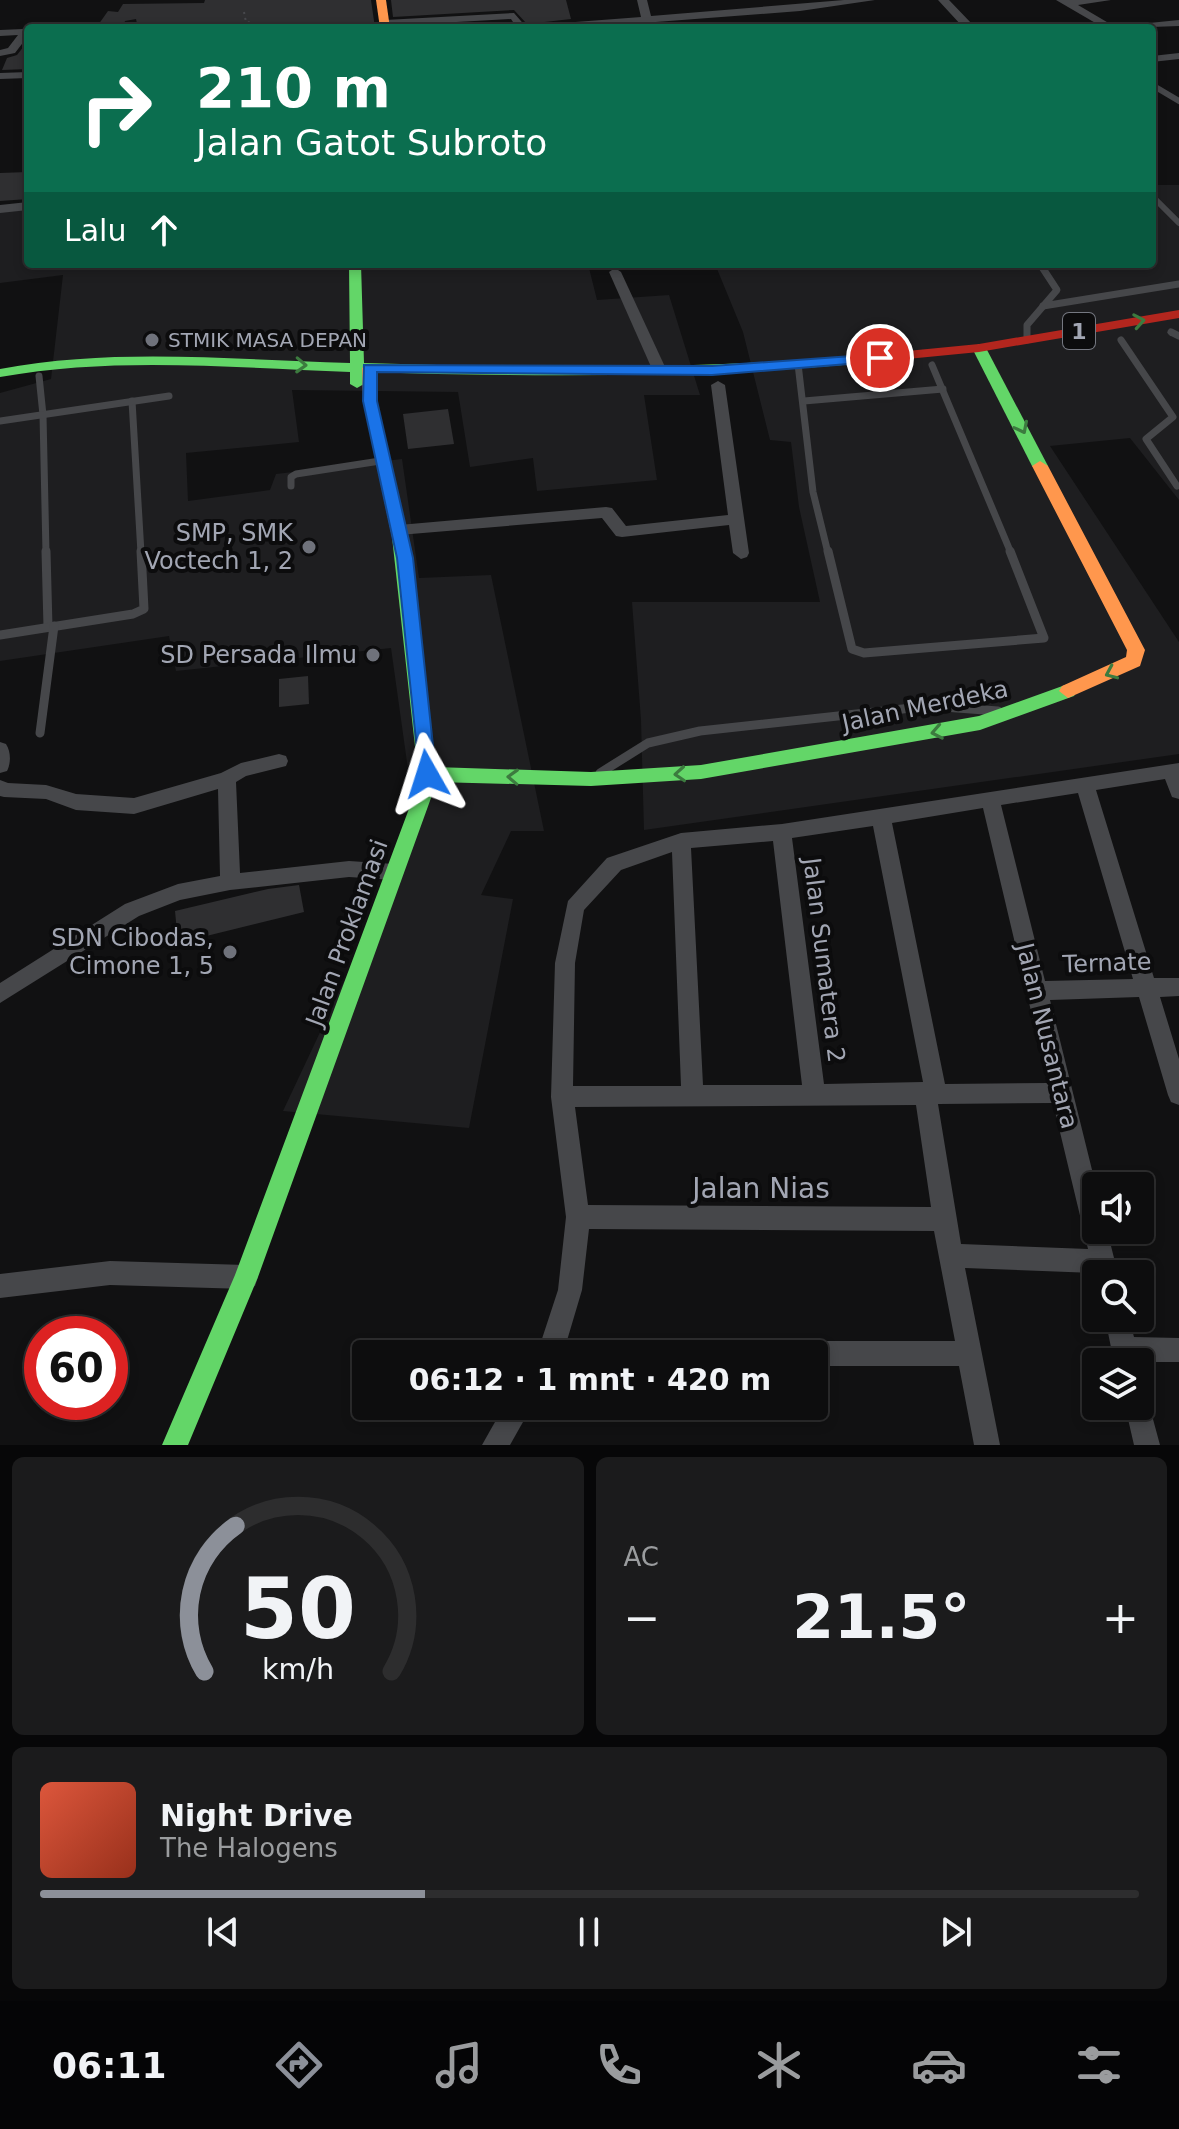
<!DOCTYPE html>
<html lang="id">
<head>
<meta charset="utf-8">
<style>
	body { margin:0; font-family:"DejaVu Sans",sans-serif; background:#1b1b1c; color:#f1f3f6; height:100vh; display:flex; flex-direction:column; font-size:30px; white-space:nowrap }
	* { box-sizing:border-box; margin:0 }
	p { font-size:26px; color:#9a9c9e }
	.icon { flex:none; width:44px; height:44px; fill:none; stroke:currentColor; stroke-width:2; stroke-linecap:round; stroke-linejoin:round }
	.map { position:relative; height:1445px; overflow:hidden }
	.sheet { display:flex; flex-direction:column; gap:12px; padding:12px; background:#070708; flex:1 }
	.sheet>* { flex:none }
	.guide { position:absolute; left:24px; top:24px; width:1132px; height:244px; border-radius:8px; box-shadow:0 4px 12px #0003,0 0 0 2px #2d2d2e; background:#0b6e4f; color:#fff; overflow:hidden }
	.buttons { position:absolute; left:1082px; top:1172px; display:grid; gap:16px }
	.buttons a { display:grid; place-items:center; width:72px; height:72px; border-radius:8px; background:#0d0d0e; box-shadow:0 4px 12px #0003,0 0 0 2px #2d2d2e; font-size:40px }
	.speed { position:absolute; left:24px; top:1316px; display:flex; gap:16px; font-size:40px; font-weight:700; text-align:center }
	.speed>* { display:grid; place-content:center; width:104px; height:104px; border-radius:50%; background:#0d0d0e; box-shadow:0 4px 12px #0003,0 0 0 2px #2d2d2e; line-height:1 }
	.speed .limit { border:12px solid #d22; background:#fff; color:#111 }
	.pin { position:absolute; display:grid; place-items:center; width:68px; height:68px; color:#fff; margin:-34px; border:4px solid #fff; border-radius:50%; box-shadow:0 2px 8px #0007 }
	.me { position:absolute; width:88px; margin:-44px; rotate:354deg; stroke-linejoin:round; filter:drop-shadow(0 0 6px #0008) }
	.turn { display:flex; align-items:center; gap:28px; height:168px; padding:0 40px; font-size:36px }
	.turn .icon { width:104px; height:104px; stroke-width:2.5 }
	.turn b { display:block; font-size:56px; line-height:68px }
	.then { display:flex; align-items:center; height:76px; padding:0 40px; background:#0003; gap:16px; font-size:30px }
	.big { font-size:60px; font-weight:700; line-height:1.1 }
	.sheet .widget { flex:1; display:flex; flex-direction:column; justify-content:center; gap:12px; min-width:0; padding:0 28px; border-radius:12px; background:#1b1b1c }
	.sheet .dial { align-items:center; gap:0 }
	.dial svg { height:208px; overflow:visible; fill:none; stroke:#2d2d2e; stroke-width:7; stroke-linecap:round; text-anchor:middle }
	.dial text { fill:#f1f3f6; stroke:none }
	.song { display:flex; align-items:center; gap:24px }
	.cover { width:96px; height:96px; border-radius:12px; background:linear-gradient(135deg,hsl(10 70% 55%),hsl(10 70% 35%)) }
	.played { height:8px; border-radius:4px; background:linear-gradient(90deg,#8c9099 35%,#2d2d2e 35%) }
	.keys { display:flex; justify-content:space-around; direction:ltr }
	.heat { display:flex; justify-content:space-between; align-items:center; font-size:44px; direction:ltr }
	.sheet .tiles { flex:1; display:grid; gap:12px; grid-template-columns:1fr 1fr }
	.widget:last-child { grid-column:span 2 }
	.trip { position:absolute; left:352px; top:1340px; width:476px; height:80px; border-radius:8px; background:#0d0d0e; box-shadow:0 4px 12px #0003,0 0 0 2px #2d2d2e; font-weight:700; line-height:80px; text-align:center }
	.tabs { display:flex; height:128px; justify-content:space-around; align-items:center; background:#050506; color:#9a9c9e }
	.tabs .icon { width:56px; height:56px }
	.tabs .selected { color:#8c9099 }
	.tabs b { font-size:36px; color:#f1f3f6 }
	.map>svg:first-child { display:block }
	.built { fill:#1e1e20 }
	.building { fill:#2f2f31 }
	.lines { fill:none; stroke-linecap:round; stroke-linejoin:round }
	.path { stroke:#47484c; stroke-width:2; stroke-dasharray:2 4; stroke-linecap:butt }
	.lane-far2 { stroke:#46474a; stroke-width:6 }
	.lane-far1 { stroke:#46474a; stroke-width:7 }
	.lane { stroke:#46474a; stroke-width:9 }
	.street { fill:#46474a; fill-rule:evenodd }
	.fast { fill:#63d668; fill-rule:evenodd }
	.slow { fill:#ff974d; fill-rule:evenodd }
	.jam { fill:#b3261e; fill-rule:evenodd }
	.oneway { stroke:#3c7b3f }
	.route { fill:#1a73e8; stroke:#114b97; stroke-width:2 }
	.poi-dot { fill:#6f727b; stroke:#0c0c0d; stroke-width:3 }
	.labels { text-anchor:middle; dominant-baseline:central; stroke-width:8; stroke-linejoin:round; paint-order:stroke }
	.far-poi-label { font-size:20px; fill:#a2a6b3; stroke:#0c0c0d; text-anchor:start }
	.shield { fill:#0c0c0d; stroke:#757881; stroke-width:2 }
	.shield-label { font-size:22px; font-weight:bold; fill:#a2a6b3 }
	.poi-label { font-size:24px; fill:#a2a6b3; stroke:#0c0c0d; text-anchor:end }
	.street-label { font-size:24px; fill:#a2a6b3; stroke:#0c0c0d }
	.near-street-label { font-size:28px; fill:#a2a6b3; stroke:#0c0c0d }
</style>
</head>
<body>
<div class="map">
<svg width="1179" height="1445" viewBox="0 0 1179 1445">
	<rect width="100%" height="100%" fill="#111112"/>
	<g class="built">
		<polygon points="1152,185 1179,185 1179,500 1130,438 1050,446 1179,642 1179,754 644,830 641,720 632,602 820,602 799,507 791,442 770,440 743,332 715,264 1152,264"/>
		<polygon points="28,209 28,264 588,264 597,300 669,295 700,395 644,395 657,480 537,491 533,458 470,467 458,392 292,390 299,442 186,453 188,501 270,490 276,474 402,459 419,578 491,575 544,831 511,831 481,895 513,899 469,1128 283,1111 371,924 414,812 391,648 176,671 169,636 0,661 0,393 51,379 63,275 0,283 0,212"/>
	</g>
	<g class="building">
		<polygon points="205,0 371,0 375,28 138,28 136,19 125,21 122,28 96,28 108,11 118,12 123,4 204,3"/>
		<polygon points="391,0 566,0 571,19 527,24 514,10 393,17"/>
		<polygon points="509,22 513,28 403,28"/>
		<polygon points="28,41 22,52 28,52 28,69 2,70 7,58 17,55"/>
		<polygon points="28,172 28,199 0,201 0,173"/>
		<polygon points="448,409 454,444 408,449 403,414"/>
		<polygon points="308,676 309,704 279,707 279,679"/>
		<polygon points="299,885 304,912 178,943 175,911 268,889"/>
	</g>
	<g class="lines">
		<polyline class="path" points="244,12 246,22 294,28"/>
		<g class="lane-far2">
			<polyline points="1152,85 1179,101"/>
			<polyline points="1152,196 1179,223"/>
		</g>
		<g class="lane-far1">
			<polyline points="1043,306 1179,284"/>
			<polyline points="1171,332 1179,336"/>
			<polyline points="1027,340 1027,325 1057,290 1040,264"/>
			<polyline points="1121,340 1173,417 1146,439 1177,486"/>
			<polyline points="798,364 813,492 828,553"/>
			<polyline points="932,365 1011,553"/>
			<polyline points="39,376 43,415 46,553"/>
			<polyline points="132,401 141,553"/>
			<polyline points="804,401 943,389"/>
			<polyline points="0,421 169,396"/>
			<polyline points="291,486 291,477 296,474 380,461"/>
		</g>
		<g class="lane">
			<polyline points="46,551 48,627"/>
			<polyline points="828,551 852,649 864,653 1044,638 1010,551"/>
			<polyline points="0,635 133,614 144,609 141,551"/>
			<polyline points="40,733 54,626"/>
			<polyline points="600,773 648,743 700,731 930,706 998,711"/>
		</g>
		<g class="street">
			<polygon points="637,0 647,0 651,16 844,0 875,0 800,11 577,28 531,28 536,25 641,17"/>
			<polygon points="938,0 949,0 972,24 972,28 960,28 962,26"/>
			<polygon points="1056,0 1111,0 1078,5 1117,28 1104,28"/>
			<polygon points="514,13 527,28 517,28 511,19 385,26 380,23 385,20"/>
			<polygon points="1179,20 1179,26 1124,28 1129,25"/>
			<polygon points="128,22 136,22 135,28 125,28"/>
			<polygon points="28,26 32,28 28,28 28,36 15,53 0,56 0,50 8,48 18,35 0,36 0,30 23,29"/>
			<polygon points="1179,53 1179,59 1152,62 1152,56"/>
			<polygon points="28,72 28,78 0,79 0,73"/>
			<polygon points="28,202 28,210 0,213 0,205"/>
			<polygon points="615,268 621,272 666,369 664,372 659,373 652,369 609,272"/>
			<polygon points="718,381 725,385 749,553 747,557 741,559 733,553 729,525 622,537 616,536 602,518 399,535 391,530 399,525 606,507 612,508 626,526 728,515 711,385"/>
			<path d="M0,742L6,744C11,752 11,763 7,771L0,773Z"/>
			<polygon points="279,754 286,756 288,761 286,766 246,776 236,782 240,873 349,861 394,864 401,866 404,872 401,878 394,880 349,877 230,890 180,900 139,916 0,1003 0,983 125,904 178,884 220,876 218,789 134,814 76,810 46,799 4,797 0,796 0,780 8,783 46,785 76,794 134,798 221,773 241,763"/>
			<path d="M1179,763V799L1172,797L1165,779L1096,790L1154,978H1179V996L1160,997L1179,1059V1105L1171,1102L1168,1095L1139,997L1050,1000L1096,1186V1230H1107L1118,1274H1096V1279L1094,1273L965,1268L1000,1445H974L959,1366H814V1354H738L742,1345L751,1341H955L934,1231L589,1229L582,1290L563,1354H537L558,1290L566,1217L551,1097L555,963L568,901L607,858L681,833L782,824ZM1078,793L1133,979L1045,981L1001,805ZM983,808L1048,1083L945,1084L892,823ZM873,826L923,1082L824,1084L792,838ZM773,841L802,1085H703L691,848ZM672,852L681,1086H573L575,963L584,910L621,870ZM1053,1103L1088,1249L961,1244L938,1104ZM916,1105L931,1207L588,1205L575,1107Z"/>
			<polygon points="110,1261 246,1265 255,1268 258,1277 255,1286 246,1289 110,1285 0,1298 0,1274"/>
			<polygon points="1105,1318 1129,1318 1134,1337 1179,1338 1179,1362 1114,1362"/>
			<polygon points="1140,1394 1147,1397 1160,1445 1134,1445 1125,1406 1140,1406"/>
			<polygon points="504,1406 532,1406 510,1445 482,1445"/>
		</g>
		<g class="fast">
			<path d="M349,264H361L364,363C532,368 699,370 866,355L873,359L866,363C699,378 532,377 364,372V384L357,388L350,384V372C232,368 117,356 0,377V369C117,347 232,360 350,363Z"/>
			<polygon points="979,344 986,348 1048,466 1045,469 1040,471 1032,466 972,348"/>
			<polygon points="400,532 408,537 435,767 591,772 701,765 979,716 1068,684 1077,691 1074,696 980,730 701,779 591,786 435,782 431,798 258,1277 188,1445 162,1445 235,1275 413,798 418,774 392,537"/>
		</g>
		<g class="slow">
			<polygon points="376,0 386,0 390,28 380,28"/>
			<polygon points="369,364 376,368 377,401 408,537 400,542 392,537 363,401 362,368"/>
			<polygon points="1040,461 1048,466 1145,650 1140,666 1068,698 1059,691 1062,686 1126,657 1127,650 1032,466"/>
		</g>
		<polygon class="jam" points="1179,310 1179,318 979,352 866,363 859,359 866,355 979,344"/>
	</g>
	<defs><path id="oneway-chevron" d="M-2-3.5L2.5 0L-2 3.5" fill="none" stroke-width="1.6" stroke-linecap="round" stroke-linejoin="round" transform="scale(2)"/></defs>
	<g class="oneway">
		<use href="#oneway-chevron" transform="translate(1139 321) rotate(-10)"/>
		<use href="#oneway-chevron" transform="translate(301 365) rotate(2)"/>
		<use href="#oneway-chevron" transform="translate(1022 428) rotate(63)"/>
		<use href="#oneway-chevron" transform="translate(1111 673) rotate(156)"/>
		<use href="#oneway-chevron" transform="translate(937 732) rotate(169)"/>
		<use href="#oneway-chevron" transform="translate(680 774) rotate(176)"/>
		<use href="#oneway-chevron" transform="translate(513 777) rotate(-178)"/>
	</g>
	<polygon class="route" points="880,354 885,355 885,361 712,375 377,372 377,401 413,558 436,774 433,779 420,779 397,558 363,401 364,365 712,366"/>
	<g class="poi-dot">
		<circle cx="152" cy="340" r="8"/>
		<circle cx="309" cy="547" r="8"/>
		<circle cx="373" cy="655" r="8"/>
		<circle cx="230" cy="952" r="8"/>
	</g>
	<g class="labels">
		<g class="far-poi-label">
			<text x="168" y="340">STMIK MASA DEPAN</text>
		</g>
		<rect class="shield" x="1063" y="313" width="32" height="36" rx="6"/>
		<g class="shield-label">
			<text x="1079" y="331">1</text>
		</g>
		<g class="poi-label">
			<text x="293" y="533">SMP, SMK<tspan x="293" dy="28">Voctech 1, 2</tspan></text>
			<text x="357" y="655">SD Persada Ilmu</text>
			<text x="214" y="938">SDN Cibodas,<tspan x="214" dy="28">Cimone 1, 5</tspan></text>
		</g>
		<g class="street-label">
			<text transform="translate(925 706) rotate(-12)">Jalan Merdeka</text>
			<text transform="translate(347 933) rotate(-70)">Jalan Proklamasi</text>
			<text transform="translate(824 960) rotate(83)">Jalan Sumatera 2</text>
			<text transform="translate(1107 963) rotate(-2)">Ternate</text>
			<text transform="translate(1047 1036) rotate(76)">Jalan Nusantara</text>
		</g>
		<g class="near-street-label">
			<text x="761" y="1188">Jalan Nias</text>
		</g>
	</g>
</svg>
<div class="buttons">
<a><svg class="icon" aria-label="sound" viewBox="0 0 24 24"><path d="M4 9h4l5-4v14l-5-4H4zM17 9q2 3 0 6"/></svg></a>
<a><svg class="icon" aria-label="search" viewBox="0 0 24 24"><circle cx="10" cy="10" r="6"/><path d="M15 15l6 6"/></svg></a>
<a><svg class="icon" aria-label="layers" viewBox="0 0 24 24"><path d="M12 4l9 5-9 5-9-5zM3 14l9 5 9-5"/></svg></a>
</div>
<div class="speed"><div class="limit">60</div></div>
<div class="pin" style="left:880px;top:358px;background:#d93025"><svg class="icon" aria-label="arrive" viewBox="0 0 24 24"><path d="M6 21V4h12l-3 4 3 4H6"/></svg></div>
<svg class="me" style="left:427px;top:774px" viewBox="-20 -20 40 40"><path d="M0-17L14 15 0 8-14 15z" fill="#1a73e8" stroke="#fff" stroke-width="4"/></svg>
<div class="trip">06:12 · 1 mnt · 420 m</div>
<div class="guide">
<div class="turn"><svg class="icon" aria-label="right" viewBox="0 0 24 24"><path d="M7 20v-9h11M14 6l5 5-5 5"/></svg><div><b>210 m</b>Jalan Gatot Subroto</div></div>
<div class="then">Lalu<svg class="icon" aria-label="ahead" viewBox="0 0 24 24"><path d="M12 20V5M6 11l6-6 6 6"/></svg></div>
</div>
</div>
<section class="sheet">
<div class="tiles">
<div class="widget dial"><svg viewBox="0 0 100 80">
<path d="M14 69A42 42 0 1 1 86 69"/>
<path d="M14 69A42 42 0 0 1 26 13" stroke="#8c9099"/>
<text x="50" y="56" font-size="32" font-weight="700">50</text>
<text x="50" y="72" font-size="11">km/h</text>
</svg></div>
<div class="widget"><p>AC</p>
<div class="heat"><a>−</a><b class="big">21.5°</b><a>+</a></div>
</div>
<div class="widget">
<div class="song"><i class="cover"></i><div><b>Night Drive</b><p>The Halogens</p></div></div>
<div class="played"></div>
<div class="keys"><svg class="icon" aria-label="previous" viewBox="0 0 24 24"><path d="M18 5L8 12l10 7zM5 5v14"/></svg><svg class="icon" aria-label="pause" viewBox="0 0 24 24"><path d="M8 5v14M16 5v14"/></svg><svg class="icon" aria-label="next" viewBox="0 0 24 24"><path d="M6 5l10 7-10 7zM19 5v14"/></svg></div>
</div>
</div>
</section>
<nav class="tabs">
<b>06:11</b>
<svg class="icon selected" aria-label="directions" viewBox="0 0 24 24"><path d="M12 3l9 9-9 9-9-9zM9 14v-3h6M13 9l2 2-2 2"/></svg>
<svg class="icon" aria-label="music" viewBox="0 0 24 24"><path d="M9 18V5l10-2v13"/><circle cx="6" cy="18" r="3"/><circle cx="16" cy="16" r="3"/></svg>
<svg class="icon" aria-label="phone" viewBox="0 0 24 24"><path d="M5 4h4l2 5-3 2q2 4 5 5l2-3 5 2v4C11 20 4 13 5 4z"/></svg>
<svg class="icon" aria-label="climate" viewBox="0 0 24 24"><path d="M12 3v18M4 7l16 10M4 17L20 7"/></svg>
<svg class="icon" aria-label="car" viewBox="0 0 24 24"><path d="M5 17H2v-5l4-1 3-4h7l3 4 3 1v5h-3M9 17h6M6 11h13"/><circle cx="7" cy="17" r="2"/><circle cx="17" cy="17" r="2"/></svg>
<svg class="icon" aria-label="filters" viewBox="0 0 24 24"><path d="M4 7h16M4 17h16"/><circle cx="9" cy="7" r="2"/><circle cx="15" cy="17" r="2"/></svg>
</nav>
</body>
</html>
